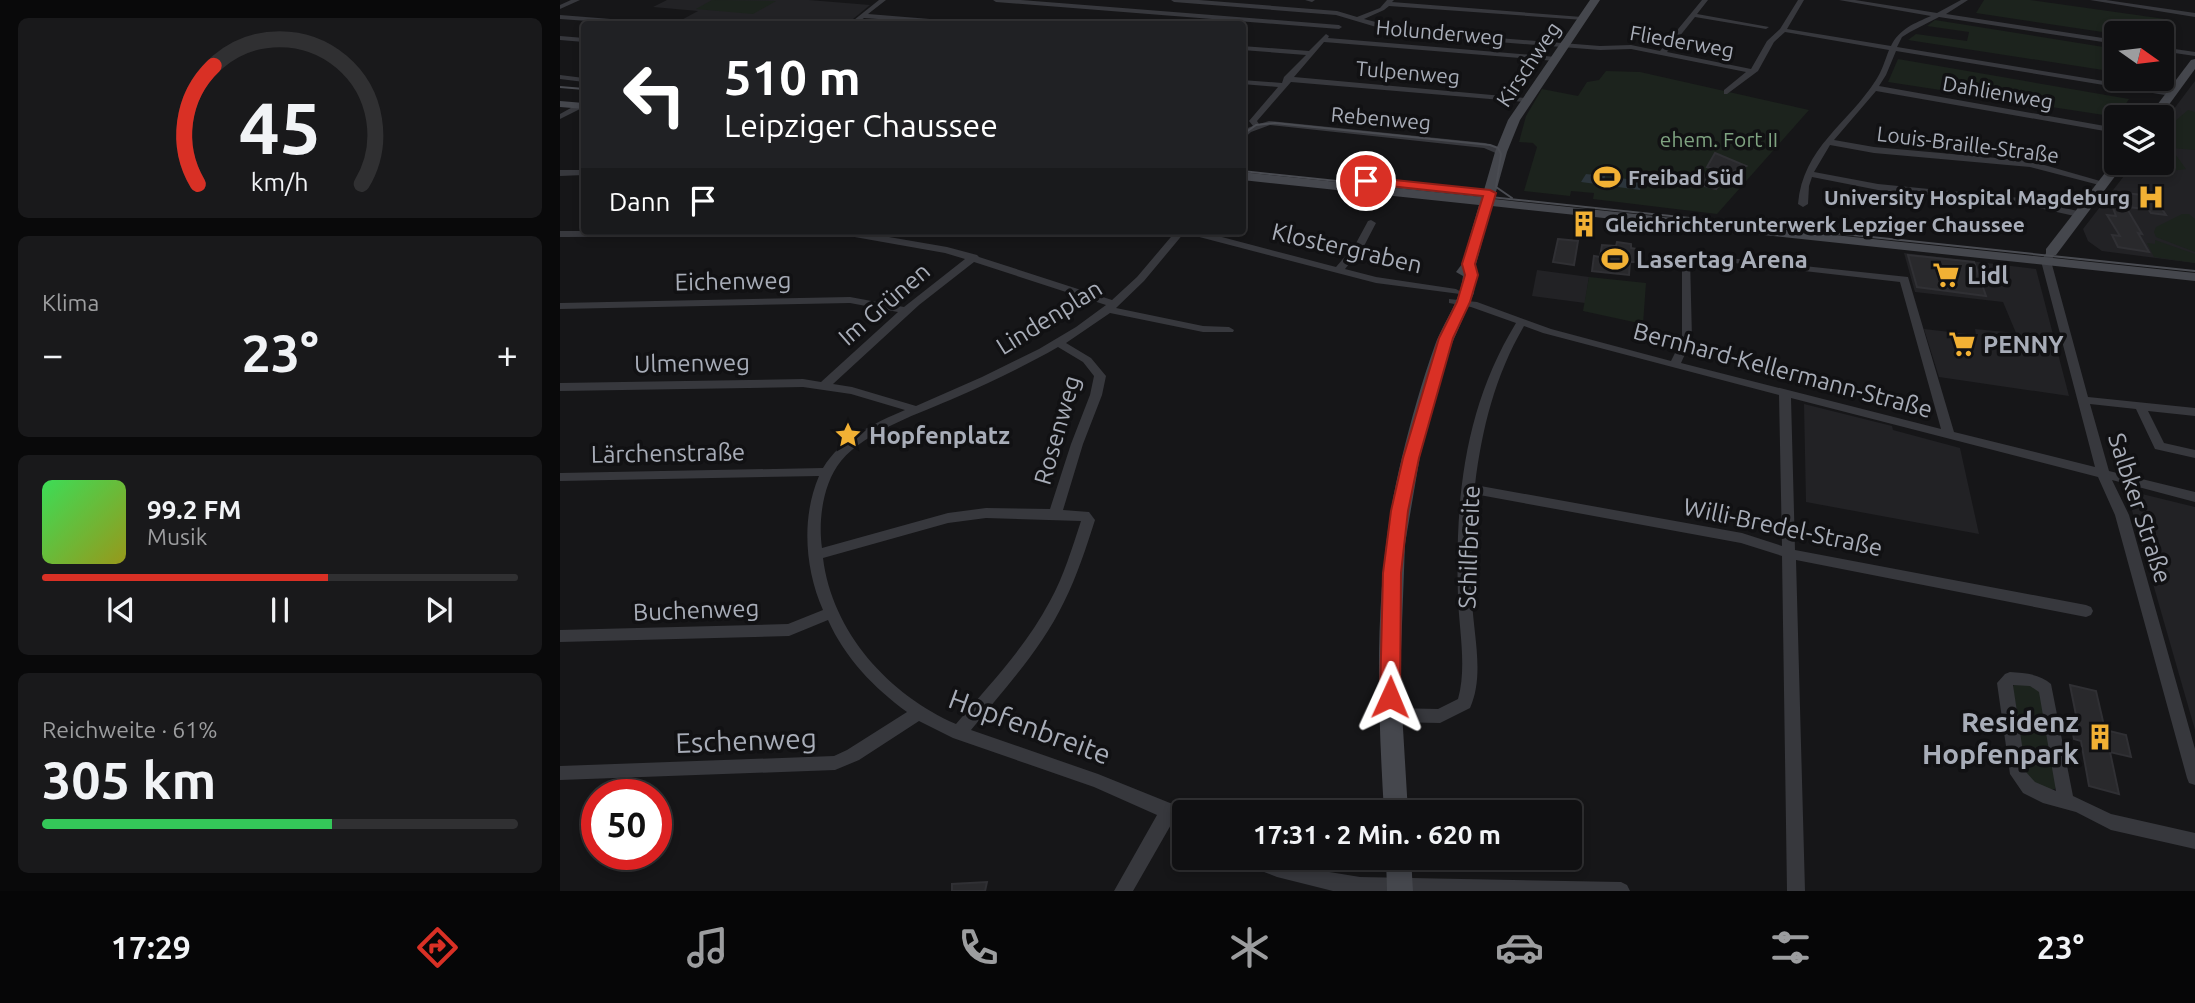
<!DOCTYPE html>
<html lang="de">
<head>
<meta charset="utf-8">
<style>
	body { margin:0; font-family:Ubuntu,sans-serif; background:#19191b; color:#f1f3f6; height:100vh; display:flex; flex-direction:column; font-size:26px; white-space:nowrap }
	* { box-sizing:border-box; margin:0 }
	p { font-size:23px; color:#9c9d9f }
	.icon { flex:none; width:38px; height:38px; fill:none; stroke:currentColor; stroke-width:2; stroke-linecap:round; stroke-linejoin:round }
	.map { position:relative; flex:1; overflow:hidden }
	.drawer { display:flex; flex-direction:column; gap:18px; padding:18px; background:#09090a; width:560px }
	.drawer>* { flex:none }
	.guide { position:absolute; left:21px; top:21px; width:665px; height:214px; border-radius:7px; box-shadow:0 4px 10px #0003,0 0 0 2px #303032; background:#202124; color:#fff; overflow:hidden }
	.needle { width:46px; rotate:104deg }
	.fabs { position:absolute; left:1544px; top:21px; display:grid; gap:14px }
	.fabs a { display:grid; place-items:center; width:70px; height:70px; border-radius:7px; background:#101012; box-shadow:0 4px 10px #0003,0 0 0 2px #303032; font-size:35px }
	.speed { position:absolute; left:21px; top:779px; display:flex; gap:14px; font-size:35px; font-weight:700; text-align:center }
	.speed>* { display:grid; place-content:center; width:91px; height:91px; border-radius:50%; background:#101012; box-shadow:0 4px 10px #0003,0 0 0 2px #303032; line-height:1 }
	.speed .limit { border:10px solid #d22; background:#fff; color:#111 }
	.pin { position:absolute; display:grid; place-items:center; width:60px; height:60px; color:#fff; margin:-30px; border:4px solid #fff; border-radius:50%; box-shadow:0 2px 7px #0007 }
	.me { position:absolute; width:77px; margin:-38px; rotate:1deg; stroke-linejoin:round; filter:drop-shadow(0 0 5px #0008) }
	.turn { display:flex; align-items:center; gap:24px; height:147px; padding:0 28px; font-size:32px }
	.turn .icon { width:91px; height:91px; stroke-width:2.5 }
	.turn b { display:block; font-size:49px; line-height:60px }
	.then { display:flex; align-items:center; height:66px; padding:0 28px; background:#0003; gap:14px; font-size:26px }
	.big { font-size:52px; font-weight:600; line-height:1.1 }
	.drawer .widget { flex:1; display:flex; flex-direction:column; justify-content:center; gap:10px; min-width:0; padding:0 24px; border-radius:10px; background:#19191b }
	.drawer .dial { align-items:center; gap:0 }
	.dial svg { height:182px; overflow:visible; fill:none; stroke:#303032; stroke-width:7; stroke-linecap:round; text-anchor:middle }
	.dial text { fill:#f1f3f6; stroke:none }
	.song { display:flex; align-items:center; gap:21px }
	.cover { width:84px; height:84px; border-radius:10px; background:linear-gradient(135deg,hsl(130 70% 55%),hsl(60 70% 35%)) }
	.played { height:7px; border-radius:4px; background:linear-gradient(90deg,#d93025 60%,#303032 60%) }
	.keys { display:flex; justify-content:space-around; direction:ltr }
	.heat { display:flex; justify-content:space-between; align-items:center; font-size:38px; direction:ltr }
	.charge { height:10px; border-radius:5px; background:linear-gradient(90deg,#34c759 61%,#303032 0) }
	.trip { position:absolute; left:612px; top:800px; width:410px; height:70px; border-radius:7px; background:#101012; box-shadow:0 4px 10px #0003,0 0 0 2px #303032; font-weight:600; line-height:70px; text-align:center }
	.tab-bar { display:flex; height:112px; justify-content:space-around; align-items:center; background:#060607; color:#9c9d9f }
	.tab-bar .icon { width:49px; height:49px }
	.tab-bar .on { color:#d93025 }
	.tab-bar b { font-size:32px; color:#f1f3f6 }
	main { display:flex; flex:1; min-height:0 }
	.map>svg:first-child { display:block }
	.built { fill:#222225 }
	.green { fill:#1c231d }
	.water { fill:#2c353c }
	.building { fill:#29292c; stroke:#303034; stroke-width:2 }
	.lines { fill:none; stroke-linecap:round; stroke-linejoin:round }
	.street { fill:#37383d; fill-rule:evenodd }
	.secondary { fill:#45474d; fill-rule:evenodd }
	.tram { stroke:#4a4c52; stroke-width:2 }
	.route { fill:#d93025; stroke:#8d1f18; stroke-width:2 }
	.labels { text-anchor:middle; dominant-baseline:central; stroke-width:7; stroke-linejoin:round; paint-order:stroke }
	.far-street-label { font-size:21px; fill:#a8adb8; stroke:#111113 }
	.far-park-label { font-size:21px; fill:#7fa381; stroke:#111113 }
	.far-poi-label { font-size:21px; font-weight:bold; fill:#a8adb8; stroke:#111113; text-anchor:start }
	.street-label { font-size:24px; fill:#a8adb8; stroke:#111113 }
	.poi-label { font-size:24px; font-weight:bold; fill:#a8adb8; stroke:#111113; text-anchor:start }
	.near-poi-label { font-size:28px; font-weight:bold; fill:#a8adb8; stroke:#111113; text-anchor:end }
	.near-street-label { font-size:28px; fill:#a8adb8; stroke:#111113 }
</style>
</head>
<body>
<main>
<section class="drawer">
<div class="widget dial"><svg viewBox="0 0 100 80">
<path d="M14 69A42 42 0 1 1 86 69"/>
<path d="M14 69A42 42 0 0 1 21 17" stroke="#d93025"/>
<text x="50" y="56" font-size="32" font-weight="700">45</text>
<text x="50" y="72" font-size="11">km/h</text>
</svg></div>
<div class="widget"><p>Klima</p>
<div class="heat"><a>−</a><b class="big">23°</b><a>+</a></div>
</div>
<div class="widget">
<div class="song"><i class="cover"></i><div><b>99.2 FM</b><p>Musik</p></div></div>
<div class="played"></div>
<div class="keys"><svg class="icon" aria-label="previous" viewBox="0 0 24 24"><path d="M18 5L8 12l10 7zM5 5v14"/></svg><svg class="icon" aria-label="pause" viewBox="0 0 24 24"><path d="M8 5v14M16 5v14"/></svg><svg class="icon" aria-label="next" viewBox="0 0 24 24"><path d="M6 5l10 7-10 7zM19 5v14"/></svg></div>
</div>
<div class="widget"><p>Reichweite · 61%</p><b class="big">305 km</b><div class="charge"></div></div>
</section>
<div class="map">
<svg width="1635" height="891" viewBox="0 0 1635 891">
	<rect width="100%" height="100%" fill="#161618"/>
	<g class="built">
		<polygon points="107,0 249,0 310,5 287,24 114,24 138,11 93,7"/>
		<polygon points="1635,81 1635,263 1542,251 1528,241 1523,229 1574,163 1601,163 1601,126"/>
		<polygon points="1344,253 1476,269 1509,396 1379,377 1364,329 1416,335 1415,329 1456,333 1443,302 1355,292"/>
		<polygon points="977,270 1029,277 1025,303 972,296"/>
		<polygon points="1244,404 1332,426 1333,430 1400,448 1419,534 1246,502"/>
		<polygon points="1582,494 1635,507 1635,730 1569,500"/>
	</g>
	<g class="green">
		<polygon points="152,0 216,1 193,14 136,9"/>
		<polygon points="1424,0 1470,0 1612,20 1602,41 1601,33 1556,34 1416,13"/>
		<polygon points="1375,20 1556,49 1556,72 1348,40 1356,34 1407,41 1409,32 1367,26"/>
		<polygon points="1338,59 1569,99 1557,117 1328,82"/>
		<polygon points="1046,71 1080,72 1249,110 1157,214 1033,199 1034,193 1011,191 1010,196 964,191 977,147 973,143 959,142 966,116 982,89 1018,96 1027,82 1039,80"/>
		<polygon points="1628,110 1635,112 1635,150 1611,148 1626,169 1610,171 1574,165 1601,163 1601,133"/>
		<polygon points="1622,214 1629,214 1635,219 1635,252 1596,237 1594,232 1596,227"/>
		<polygon points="1595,240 1635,254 1635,263 1594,257 1587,243 1595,244"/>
		<polygon points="1029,277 1086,283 1083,324 1023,311"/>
		<polygon points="1461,680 1482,693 1497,783 1495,789 1483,790 1466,776 1453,687 1456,681"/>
	</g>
	<polygon class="water" points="1026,174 1045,176 1044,183 1050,184 1052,177 1082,181 1080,190 1021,182"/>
	<g class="building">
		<polygon points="1155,153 1186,166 1169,173 1156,189 1141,185 1146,180 1141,179 1151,168 1147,167"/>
		<polygon points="1554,192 1593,196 1606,215 1591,213 1588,209 1566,207 1582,234 1578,233 1589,252 1558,247 1552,235 1560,236 1547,215 1556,216 1550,200 1559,201"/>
		<polygon points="998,239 1018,241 1014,265 993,262"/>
		<polygon points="1057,242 1071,244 1071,248 1077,249 1076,262 1070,262 1069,275 1032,271 1034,256 1040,257 1042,245 1056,246"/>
		<polygon points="1348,255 1414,262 1426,296 1357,287"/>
		<polygon points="1510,685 1536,691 1545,730 1566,735 1571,757 1550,752 1559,794 1529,786 1521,741 1514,739 1511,724 1518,725"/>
		<polygon points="427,882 425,891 392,891 392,884"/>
	</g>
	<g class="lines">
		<g class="street">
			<polygon points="11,0 20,0 0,9 0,5"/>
			<polygon points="319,0 326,0 308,14 407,22 410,24 387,24 304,18 296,24 289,24"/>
			<polygon points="433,0 461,0 779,25 782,27 779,29 436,2"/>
			<path d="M611,0H639L777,11L797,17L820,8L827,0H834L832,2L1022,17L1025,19L1024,20L829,6L824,10L804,19L851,31L1040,46L1071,45L1100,51L1142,0H1148L1137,14L1209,27L1206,29L1135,17L1107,52L1191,69L1207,41L1220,29L1238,0H1244L1227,29L1331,46C1339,29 1355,23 1371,16L1279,0H1295L1377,13L1401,0H1408L1386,14L1556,40V44L1379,17L1350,32L1342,37L1337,47L1611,92L1615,94L1611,96L1336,51L1326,75L1319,86L1556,128V133L1316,91L1274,140L1314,147L1470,161L1547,183L1543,186L1470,167L1314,153L1270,145L1254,172L1318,184L1461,198L1522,212L1524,214L1519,217L1461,204L1318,190L1252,177L1249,186L1248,204L1243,207L1238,204C1243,147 1288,124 1316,80C1322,71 1325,60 1329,50L1225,32L1214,42L1198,71L1167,94H1164V90L1186,72L1071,49L1040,50L851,35L823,29L776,15L614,2Z"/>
			<polygon points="745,0 755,0 752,2"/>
			<polygon points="1530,0 1546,0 1635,13 1635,17"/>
			<polygon points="0,15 89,22 92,24 69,24 0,19"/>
			<path d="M766,34L769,36L768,38L996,57L1000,59L996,61L764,42L734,77L965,98L969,100L965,102L731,82L697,121L699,124L709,121L925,143L944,150V154H938L924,148L710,125L691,132L682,140C682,131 684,129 693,126L689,121L718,87L682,84V80L722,83L724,77L746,55L682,50V46L749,51Z"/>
			<polygon points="0,36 24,38 24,42 0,40"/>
			<polygon points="1601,47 1635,52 1635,56 1601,51"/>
			<polygon points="0,75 24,78 24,82 0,79"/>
			<polygon points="18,104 24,104 24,107 0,119 0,114"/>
			<polygon points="0,170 24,170 24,175 0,176"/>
			<path d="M811,220L816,223L804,246L785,269L816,277L896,289L901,292L900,294L816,283L624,233L584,281L556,308L643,326L669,327L674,330L673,332H643L550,313L506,343L531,358L546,376L542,395L523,444L503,510L529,512L535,520C526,548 517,576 504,602C481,650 444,689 411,730L538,774L615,805L625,812V829L612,823L573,891H554L597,815L534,787L393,738L359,721L299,760L275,770L0,780V766L274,756L287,750L347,712C314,688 285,658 268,620L229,636L0,642V630L228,624L263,610C245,569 241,518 259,476L0,481V473L263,468C281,438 315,423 345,410L291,394L243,387L0,391V383L243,379L261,382L338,312L290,303L0,309V303L290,297L344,307L405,259L385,253L289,236L0,237V231H294L387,247L417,255L419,257L552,300L577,277L616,231H639L776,267L795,245L808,221ZM414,262L546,305L516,327L479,349L422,377L356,406L292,387L273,384L359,305ZM498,347L523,362L534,376L530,395L511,444L490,509L426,508L388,513L262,548C258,520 263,483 281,461C307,430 361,413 397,397C431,382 465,366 498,347ZM426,518L521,521C512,548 504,576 490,601C466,647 429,685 396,724C329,695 272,632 263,558L388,523Z"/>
			<path d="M1491,249L1496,252L1491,261L1528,397L1635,408V416L1588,411L1604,443L1635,450V458L1595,449L1576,409L1530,404L1549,471L1635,492V502L1552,480L1569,515L1635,749V785L1629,783L1627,778L1555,515L1538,477L1231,398L1235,550L1526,605L1531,607L1533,611L1531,615L1526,617L1236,560L1245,891H1227L1222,556L1181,543L914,494C912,529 911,564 912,599C913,633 925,675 910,708L880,723L830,722L824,720L822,715L824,710L830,708L878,709L898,699C907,667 899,630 898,597C895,500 904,408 956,323L911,307L889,303V299L917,302L991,329L1111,361L1122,339V253L1348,277L1394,432L1535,467L1481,261L1488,250ZM1130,258L1340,282L1381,429L1121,363L1132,339ZM964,326L983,333L1219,395L1222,546L1182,533L915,485C922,428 935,376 964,326Z"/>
			<path d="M1450,672C1465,673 1480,674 1491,684L1513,796L1551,814L1635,833V849L1551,830L1516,812L1483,803L1463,793L1450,774L1437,683L1445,674ZM1453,685L1470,686L1479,692L1496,791L1475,782L1466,772Z"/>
			<polygon points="680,858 710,858 745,868 800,877 1061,882 1067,885 1070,891 773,891 717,877 683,864"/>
		</g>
		<g class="secondary">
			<path d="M1030,0H1040L960,120L947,152L934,199L1635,273V281L932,206L916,264L914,293L890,348L860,456L845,544L840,678L848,812H824C817,693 813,574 842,457C851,420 862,381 875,345C884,321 900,302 903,276L896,272L902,264L919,205L682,180V172L922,197L935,152L948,120Z"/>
			<polygon points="1635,59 1635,69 1600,117 1588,117 1631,60"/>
			<polygon points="0,101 24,103 24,109 0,107"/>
			<polygon points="1555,160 1565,163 1496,255 1486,255 1486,249"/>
			<polygon points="826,858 851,858 853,891 827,891"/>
		</g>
		<g class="tram">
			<polyline points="0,87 24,89"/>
			<polyline points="682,135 696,125 715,123 930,145 938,148 941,154 936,187 952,198"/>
			<polyline points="682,171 1635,271"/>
		</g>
	</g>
	<polygon class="route" points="806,177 930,190 936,193 915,264 918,275 910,302 893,338 859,458 848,511 841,573 840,697 837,703 830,705 823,703 820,697 823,573 831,511 843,458 879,338 897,302 905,275 902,264 923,196 802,183 802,178"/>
	<defs>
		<g id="stadium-bare" transform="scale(2.1)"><path d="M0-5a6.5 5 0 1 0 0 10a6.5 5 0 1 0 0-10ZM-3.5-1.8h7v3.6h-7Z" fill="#f2b134" stroke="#111113" stroke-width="2.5" paint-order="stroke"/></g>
		<g id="hospital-bare" transform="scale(2.1)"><path d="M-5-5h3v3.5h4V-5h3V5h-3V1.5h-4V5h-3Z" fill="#f2b134" stroke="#111113" stroke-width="2.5" paint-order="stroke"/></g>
		<g id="building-bare" transform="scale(2.1)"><path d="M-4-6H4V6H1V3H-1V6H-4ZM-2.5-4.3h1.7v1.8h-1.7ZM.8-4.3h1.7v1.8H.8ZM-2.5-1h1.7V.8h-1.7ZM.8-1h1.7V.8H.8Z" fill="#f2b134" stroke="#111113" stroke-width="2.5" paint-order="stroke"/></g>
		<g id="supermarket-bare" transform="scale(2.1)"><path d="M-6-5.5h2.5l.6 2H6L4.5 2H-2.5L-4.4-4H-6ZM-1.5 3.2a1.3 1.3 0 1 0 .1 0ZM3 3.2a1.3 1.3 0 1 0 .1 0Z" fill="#f2b134" stroke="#111113" stroke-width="2.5" paint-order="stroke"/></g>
		<g id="sight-bare" transform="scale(2.1)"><path d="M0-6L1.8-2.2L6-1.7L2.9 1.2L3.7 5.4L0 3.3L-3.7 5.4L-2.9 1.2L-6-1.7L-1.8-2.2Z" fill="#f2b134" stroke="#111113" stroke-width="2.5" paint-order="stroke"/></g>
	</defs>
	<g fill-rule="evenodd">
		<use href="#stadium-bare" x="1047" y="177"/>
		<use href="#hospital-bare" x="1591" y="197"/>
		<use href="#building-bare" x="1024" y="224"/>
		<use href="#stadium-bare" x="1055" y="259"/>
		<use href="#supermarket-bare" x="1386" y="275"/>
		<use href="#supermarket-bare" x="1402" y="344"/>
		<use href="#sight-bare" x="288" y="435"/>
		<use href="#building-bare" x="1540" y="737"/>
	</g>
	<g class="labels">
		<g class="far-street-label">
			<text transform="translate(880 32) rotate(5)">Holunderweg</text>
			<text transform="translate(1122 41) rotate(10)">Fliederweg</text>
			<text transform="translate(968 64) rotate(-56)">Kirschweg</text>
			<text transform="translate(848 72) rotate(5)">Tulpenweg</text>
			<text transform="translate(1438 92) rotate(10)">Dahlienweg</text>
			<text transform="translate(821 118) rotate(5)">Rebenweg</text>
			<text transform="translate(1408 144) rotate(7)">Louis-Braille-Straße</text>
		</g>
		<g class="far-park-label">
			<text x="1159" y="139">ehem. Fort II</text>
		</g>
		<g class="far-poi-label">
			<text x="1068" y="177">Freibad Süd</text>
			<text x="1570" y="197" text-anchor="end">University Hospital Magdeburg</text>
			<text x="1045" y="224">Gleichrichterunterwerk Lepziger Chaussee</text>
		</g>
		<g class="street-label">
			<text transform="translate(787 248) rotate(13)">Klostergraben</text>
			<text transform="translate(173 281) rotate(-1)">Eichenweg</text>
			<text transform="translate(324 304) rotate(-41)">Im Grünen</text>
			<text transform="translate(489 317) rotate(-32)">Lindenplan</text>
			<text transform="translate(132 363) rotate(-1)">Ulmenweg</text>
			<text transform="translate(1223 370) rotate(15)">Bernhard-Kellermann-Straße</text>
			<text transform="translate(497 430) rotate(-74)">Rosenweg</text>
			<text transform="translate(108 453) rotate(-1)">Lärchenstraße</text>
			<text transform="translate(1580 508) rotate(72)">Salbker Straße</text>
			<text transform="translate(1223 527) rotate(12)">Willi-Bredel-Straße</text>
			<text transform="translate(909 547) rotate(-88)">Schilfbreite</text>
			<text transform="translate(136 610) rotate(-2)">Buchenweg</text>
		</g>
		<g class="poi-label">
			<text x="1076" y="259">Lasertag Arena</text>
			<text x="1407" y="275">Lidl</text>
			<text x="1423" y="344">PENNY</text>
			<text x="309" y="435">Hopfenplatz</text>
		</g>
		<g class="near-poi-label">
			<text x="1519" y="721">Residenz<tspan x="1519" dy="32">Hopfenpark</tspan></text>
		</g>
		<g class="near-street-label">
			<text transform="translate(470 726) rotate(20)">Hopfenbreite</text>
			<text transform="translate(186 740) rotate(-2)">Eschenweg</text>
		</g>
	</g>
</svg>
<div class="fabs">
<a><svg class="needle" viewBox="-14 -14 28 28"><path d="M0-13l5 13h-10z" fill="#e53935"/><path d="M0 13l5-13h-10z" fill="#9c9d9f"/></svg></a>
<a><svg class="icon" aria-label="layers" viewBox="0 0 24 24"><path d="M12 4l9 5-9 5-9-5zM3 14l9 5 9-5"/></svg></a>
</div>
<div class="speed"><div class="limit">50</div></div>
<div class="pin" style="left:806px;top:181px;background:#d93025"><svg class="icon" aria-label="arrive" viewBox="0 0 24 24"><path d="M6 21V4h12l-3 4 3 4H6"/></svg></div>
<svg class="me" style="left:830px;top:697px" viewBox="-20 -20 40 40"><path d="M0-17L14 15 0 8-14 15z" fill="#d93025" stroke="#fff" stroke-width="4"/></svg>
<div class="trip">17:31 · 2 Min. · 620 m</div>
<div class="guide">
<div class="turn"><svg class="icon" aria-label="left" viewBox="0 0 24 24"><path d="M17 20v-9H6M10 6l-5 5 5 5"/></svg><div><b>510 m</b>Leipziger Chaussee</div></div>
<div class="then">Dann<svg class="icon" aria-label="arrive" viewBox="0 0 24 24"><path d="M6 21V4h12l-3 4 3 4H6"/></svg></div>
</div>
</div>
</main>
<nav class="tab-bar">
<b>17:29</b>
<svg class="icon on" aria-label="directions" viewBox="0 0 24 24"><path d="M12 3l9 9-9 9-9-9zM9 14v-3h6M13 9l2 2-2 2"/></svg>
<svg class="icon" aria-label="music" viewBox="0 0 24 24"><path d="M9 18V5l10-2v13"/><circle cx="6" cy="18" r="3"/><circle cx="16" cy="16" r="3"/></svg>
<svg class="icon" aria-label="phone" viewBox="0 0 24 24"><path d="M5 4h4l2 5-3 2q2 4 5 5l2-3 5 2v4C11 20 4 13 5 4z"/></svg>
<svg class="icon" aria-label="climate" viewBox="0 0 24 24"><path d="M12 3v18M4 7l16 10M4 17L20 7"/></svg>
<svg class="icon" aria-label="car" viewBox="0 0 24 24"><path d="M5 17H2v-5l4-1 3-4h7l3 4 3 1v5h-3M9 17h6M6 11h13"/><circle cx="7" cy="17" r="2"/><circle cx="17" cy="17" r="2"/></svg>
<svg class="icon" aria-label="filters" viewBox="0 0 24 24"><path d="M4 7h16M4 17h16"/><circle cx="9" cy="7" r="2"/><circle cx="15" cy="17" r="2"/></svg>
<b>23°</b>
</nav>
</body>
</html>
